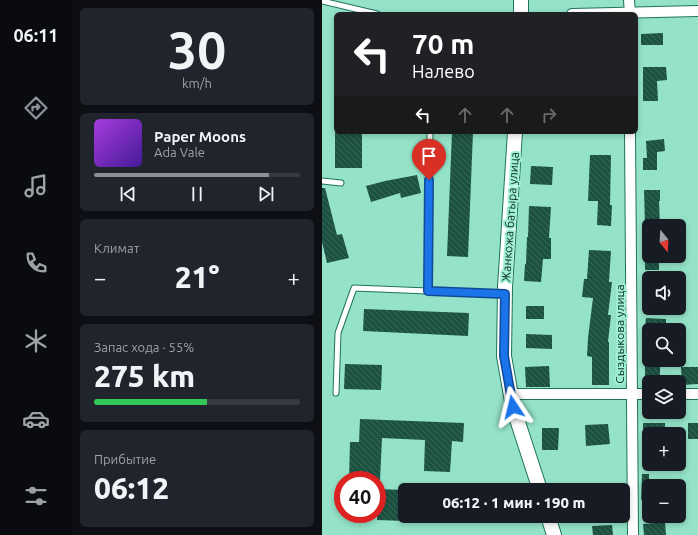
<!DOCTYPE html>
<html lang="ru">
<head>
<meta charset="utf-8">
<style>
	body { margin:0; font-family:Ubuntu,sans-serif; background:#20242c; color:#f1f3f6; height:100vh; display:flex; flex-direction:column; font-size:15px; white-space:nowrap }
	* { box-sizing:border-box; margin:0 }
	p { font-size:13px; color:#9ea1a6 }
	.icon { flex:none; width:22px; height:22px; fill:none; stroke:currentColor; stroke-width:2; stroke-linecap:round; stroke-linejoin:round }
	.map { position:relative; flex:1; overflow:hidden }
	.panel { display:flex; flex-direction:column; gap:8px; padding:8px; background:#0d0f14; width:250px }
	.panel>* { flex:none }
	.banner { position:absolute; left:12px; top:12px; width:304px; height:122px; border-radius:6px; box-shadow:0 2px 6px #0003; background:#202124; color:#fff; overflow:hidden }
	.needle { width:26px; rotate:162deg }
	.fabs { position:absolute; left:320px; top:219px; display:grid; gap:8px }
	.fabs a { display:grid; place-items:center; width:44px; height:44px; border-radius:6px; background:#171b24; box-shadow:0 2px 6px #0003; font-size:20px }
	.speed { position:absolute; left:12px; top:471px; display:flex; gap:8px; font-size:20px; font-weight:700; text-align:center }
	.speed>* { display:grid; place-content:center; width:52px; height:52px; border-radius:50%; background:#171b24; box-shadow:0 2px 6px #0003; line-height:1 }
	.speed .limit { border:6px solid #d22; background:#fff; color:#111 }
	.pin { position:absolute; display:grid; place-items:center; width:34px; height:34px; color:#fff; margin:-41px -17px; border-radius:50% 50% 50% 0; rotate:-45deg; box-shadow:0 0 4px #0007 }
	.pin .icon { rotate:45deg }
	.me { position:absolute; width:44px; margin:-22px; rotate:350deg; stroke-linejoin:round; filter:drop-shadow(0 0 3px #0008) }
	.turn { display:flex; align-items:center; gap:14px; height:84px; padding:0 12px; font-size:18px }
	.turn .icon { width:52px; height:52px; stroke-width:2.5 }
	.turn b { display:block; font-size:28px; line-height:34px }
	.lanes { display:flex; align-items:center; height:38px; padding:0 12px; background:#0003; justify-content:center; gap:20px; direction:ltr }
	.lanes .off { opacity:.35 }
	.big { font-size:30px; font-weight:800; line-height:1.1 }
	.panel .card { flex:1; display:flex; flex-direction:column; justify-content:center; gap:6px; min-width:0; padding:0 14px; border-radius:6px; background:#20242c }
	.panel .dial { align-items:center; gap:0 }
	.dial b { font-size:52px; line-height:1 }
	.song { display:flex; align-items:center; gap:12px }
	.cover { width:48px; height:48px; border-radius:6px; background:linear-gradient(135deg,hsl(280 70% 55%),hsl(260 70% 35%)) }
	.played { height:4px; border-radius:2px; background:linear-gradient(90deg,#8c9099 85%,#363941 85%) }
	.keys { display:flex; justify-content:space-around; direction:ltr }
	.heat { display:flex; justify-content:space-between; align-items:center; font-size:22px; direction:ltr }
	.charge { height:6px; border-radius:3px; background:linear-gradient(90deg,#34c759 55%,#363941 0) }
	.trip { position:absolute; left:76px; top:483px; width:232px; height:40px; border-radius:6px; background:#171b24; box-shadow:0 2px 6px #0003; font-weight:800; line-height:40px; text-align:center }
	main { display:flex; flex:1; min-height:0 }
	.tabs { display:flex; flex-direction:column; width:72px; justify-content:space-around; align-items:center; background:#090b0e; color:#9ea1a6 }
	.tabs .icon { width:28px; height:28px }
	.tabs .selected { color:#8c9099 }
	.tabs b { font-size:18px; color:#f1f3f6 }
	.map>svg:first-child { display:block }
	.building { fill:url(#building-back-hatch) }
	.lines { fill:none; stroke-linecap:round; stroke-linejoin:round }
	.lane-casing { stroke:#1e735c; stroke-width:7 }
	.street-casing { stroke:#1e735c; stroke-width:12 }
	.secondary-casing { stroke:#1e735c; stroke-width:16 }
	.lane { stroke:#fff; stroke-width:5 }
	.street { stroke:#fff; stroke-width:10 }
	.secondary { stroke:#fff; stroke-width:14 }
	.route-casing { stroke:#114b97; stroke-width:10 }
	.route { stroke:#1a73e8; stroke-width:7 }
	.labels { text-anchor:middle; dominant-baseline:central; stroke-width:4; stroke-linejoin:round; paint-order:stroke }
	.street-label { font-size:12px; fill:#092b21; stroke:#a0f0d5 }
</style>
</head>
<body>
<main>
<nav class="tabs">
<b>06:11</b>
<svg class="icon selected" aria-label="directions" viewBox="0 0 24 24"><path d="M12 3l9 9-9 9-9-9zM9 14v-3h6M13 9l2 2-2 2"/></svg>
<svg class="icon" aria-label="music" viewBox="0 0 24 24"><path d="M9 18V5l10-2v13"/><circle cx="6" cy="18" r="3"/><circle cx="16" cy="16" r="3"/></svg>
<svg class="icon" aria-label="phone" viewBox="0 0 24 24"><path d="M5 4h4l2 5-3 2q2 4 5 5l2-3 5 2v4C11 20 4 13 5 4z"/></svg>
<svg class="icon" aria-label="climate" viewBox="0 0 24 24"><path d="M12 3v18M4 7l16 10M4 17L20 7"/></svg>
<svg class="icon" aria-label="car" viewBox="0 0 24 24"><path d="M5 17H2v-5l4-1 3-4h7l3 4 3 1v5h-3M9 17h6M6 11h13"/><circle cx="7" cy="17" r="2"/><circle cx="17" cy="17" r="2"/></svg>
<svg class="icon" aria-label="filters" viewBox="0 0 24 24"><path d="M4 7h16M4 17h16"/><circle cx="9" cy="7" r="2"/><circle cx="15" cy="17" r="2"/></svg>
</nav>
<section class="panel">
<div class="card dial"><b>30</b><p>km/h</p></div>
<div class="card">
<div class="song"><i class="cover"></i><div><b>Paper Moons</b><p>Ada Vale</p></div></div>
<div class="played"></div>
<div class="keys"><svg class="icon" aria-label="previous" viewBox="0 0 24 24"><path d="M18 5L8 12l10 7zM5 5v14"/></svg><svg class="icon" aria-label="pause" viewBox="0 0 24 24"><path d="M8 5v14M16 5v14"/></svg><svg class="icon" aria-label="next" viewBox="0 0 24 24"><path d="M6 5l10 7-10 7zM19 5v14"/></svg></div>
</div>
<div class="card"><p>Климат</p>
<div class="heat"><a>−</a><b class="big">21°</b><a>+</a></div>
</div>
<div class="card"><p>Запас хода · 55%</p><b class="big">275 km</b><div class="charge"></div></div>
<div class="card"><p>Прибытие</p><b class="big">06:12</b></div>
</section>
<div class="map">
<svg width="376" height="535" viewBox="0 0 376 535">
	<defs>
		<pattern id="building-back-hatch" width="6" height="6" patternUnits="userSpaceOnUse"><rect width="6" height="6" fill="#1c5242"/><path d="M-1 5l2 2M0 0l6 6M5-1l2 2" fill="none" stroke="#3b685a"/></pattern>
	</defs>
	<rect width="100%" height="100%" fill="#94e3c8"/>
	<g class="building">
		<polygon points="341,33 341,45 319,45 319,34"/>
		<polygon points="321,67 344,67 345,80 335,81 336,101 321,101"/>
		<rect x="13" y="132" width="27" height="36"/>
		<polygon points="130,132 151,132 146,257 125,256"/>
		<polygon points="342,139 343,151 335,152 335,170 321,170 321,158 325,158 324,141"/>
		<polygon points="268,155 289,155 288,205 290,205 289,226 275,225 276,201 266,201"/>
		<polygon points="209,166 231,167 230,185 208,184"/>
		<polygon points="95,175 99,193 79,198 78,193 49,202 44,186 63,181"/>
		<polygon points="0,188 3,188 15,235 20,234 27,258 5,263 0,242"/>
		<polygon points="322,190 338,190 338,201 337,201 338,226 323,226"/>
		<polygon points="207,206 229,207 227,238 229,238 229,259 221,259 219,282 202,281 203,264 204,264 205,237 206,237"/>
		<polygon points="267,250 289,251 287,282 290,282 286,315 289,315 286,342 287,342 287,385 270,385 270,357 265,356 266,338 271,298 260,297 262,279 265,279"/>
		<rect x="323" y="256" width="14" height="14"/>
		<rect x="204" y="306" width="18" height="13"/>
		<polygon points="42,309 147,313 146,336 41,331"/>
		<polygon points="324,318 344,319 344,330 323,330"/>
		<polygon points="204,334 230,335 230,349 204,348"/>
		<polygon points="23,364 60,365 59,390 22,389"/>
		<polygon points="227,366 228,387 204,387 203,367"/>
		<rect x="323" y="366" width="15" height="16"/>
		<polygon points="359,367 376,367 376,384 360,385"/>
		<polygon points="38,419 142,423 141,442 130,441 128,472 102,471 103,440 60,438 58,480 27,480 28,442 37,442"/>
		<rect x="321" y="423" width="22" height="11"/>
		<rect x="366" y="423" width="10" height="16"/>
		<polygon points="286,424 288,444 264,446 263,425"/>
		<polygon points="220,428 237,428 236,450 220,450"/>
		<polygon points="320,474 327,474 327,500 319,500"/>
		<polygon points="55,489 83,490 83,521 55,520"/>
		<polygon points="343,522 344,535 322,535 321,524"/>
		<polygon points="290,525 291,535 271,535 270,526"/>
	</g>
	<g class="lines">
		<g class="lane-casing">
			<g id="lane">
				<polyline points="0,1 55,14"/>
				<polyline points="108,132 106,291 182,294"/>
				<polyline points="0,181 19,183"/>
				<polyline points="14,393 16,333 32,288 106,291"/>
			</g>
		</g>
		<g class="street-casing">
			<g id="street">
				<polyline points="307,0 308,14"/>
				<polyline points="250,14 376,11"/>
				<polyline points="308,132 311,535"/>
				<polyline points="189,394 327,394"/>
				<polyline points="357,394 376,394"/>
			</g>
		</g>
		<g class="secondary-casing">
			<g id="secondary">
				<polyline points="199,14 199,0"/>
				<polyline points="193,132 183,287 182,356 191,407 218,490"/>
				<polyline points="226,516 232,535"/>
			</g>
		</g>
		<use href="#lane" class="lane"/>
		<use href="#street" class="street"/>
		<use href="#secondary" class="secondary"/>
	</g>
	<g class="lines">
		<g class="route-casing">
			<polyline id="route" points="107,180 106,291 183,294 182,356 191,407"/>
		</g>
		<use href="#route" class="route"/>
	</g>
	<g class="labels">
		<g class="street-label">
			<text transform="translate(188 217) rotate(-86)">Жанкожа батыра улица</text>
			<text transform="translate(297 334) rotate(-90)">Сыздыкова улица</text>
		</g>
	</g>
</svg>
<div class="fabs">
<a><svg class="needle" viewBox="-14 -14 28 28"><path d="M0-13l5 13h-10z" fill="#e53935"/><path d="M0 13l5-13h-10z" fill="#9ea1a6"/></svg></a>
<a><svg class="icon" aria-label="sound" viewBox="0 0 24 24"><path d="M4 9h4l5-4v14l-5-4H4zM17 9q2 3 0 6"/></svg></a>
<a><svg class="icon" aria-label="search" viewBox="0 0 24 24"><circle cx="10" cy="10" r="6"/><path d="M15 15l6 6"/></svg></a>
<a><svg class="icon" aria-label="layers" viewBox="0 0 24 24"><path d="M12 4l9 5-9 5-9-5zM3 14l9 5 9-5"/></svg></a>
<a>+</a>
<a>−</a>
</div>
<div class="speed"><div class="limit">40</div></div>
<div class="pin" style="left:107px;top:180px;background:#d93025"><svg class="icon" aria-label="arrive" viewBox="0 0 24 24"><path d="M6 21V4h12l-3 4 3 4H6"/></svg></div>
<svg class="me" style="left:191px;top:407px" viewBox="-20 -20 40 40"><path d="M0-17L14 15 0 8-14 15z" fill="#1a73e8" stroke="#fff" stroke-width="4"/></svg>
<div class="trip">06:12 · 1 мин · 190 m</div>
<div class="banner">
<div class="turn"><svg class="icon" aria-label="left" viewBox="0 0 24 24"><path d="M17 20v-9H6M10 6l-5 5 5 5"/></svg><div><b>70 m</b>Налево</div></div>
<div class="lanes"><svg class="icon" aria-label="left" viewBox="0 0 24 24"><path d="M17 20v-9H6M10 6l-5 5 5 5"/></svg><svg class="icon off" aria-label="ahead" viewBox="0 0 24 24"><path d="M12 20V5M6 11l6-6 6 6"/></svg><svg class="icon off" aria-label="ahead" viewBox="0 0 24 24"><path d="M12 20V5M6 11l6-6 6 6"/></svg><svg class="icon off" aria-label="right" viewBox="0 0 24 24"><path d="M7 20v-9h11M14 6l5 5-5 5"/></svg></div>
</div>
</div>
</main>
</body>
</html>
